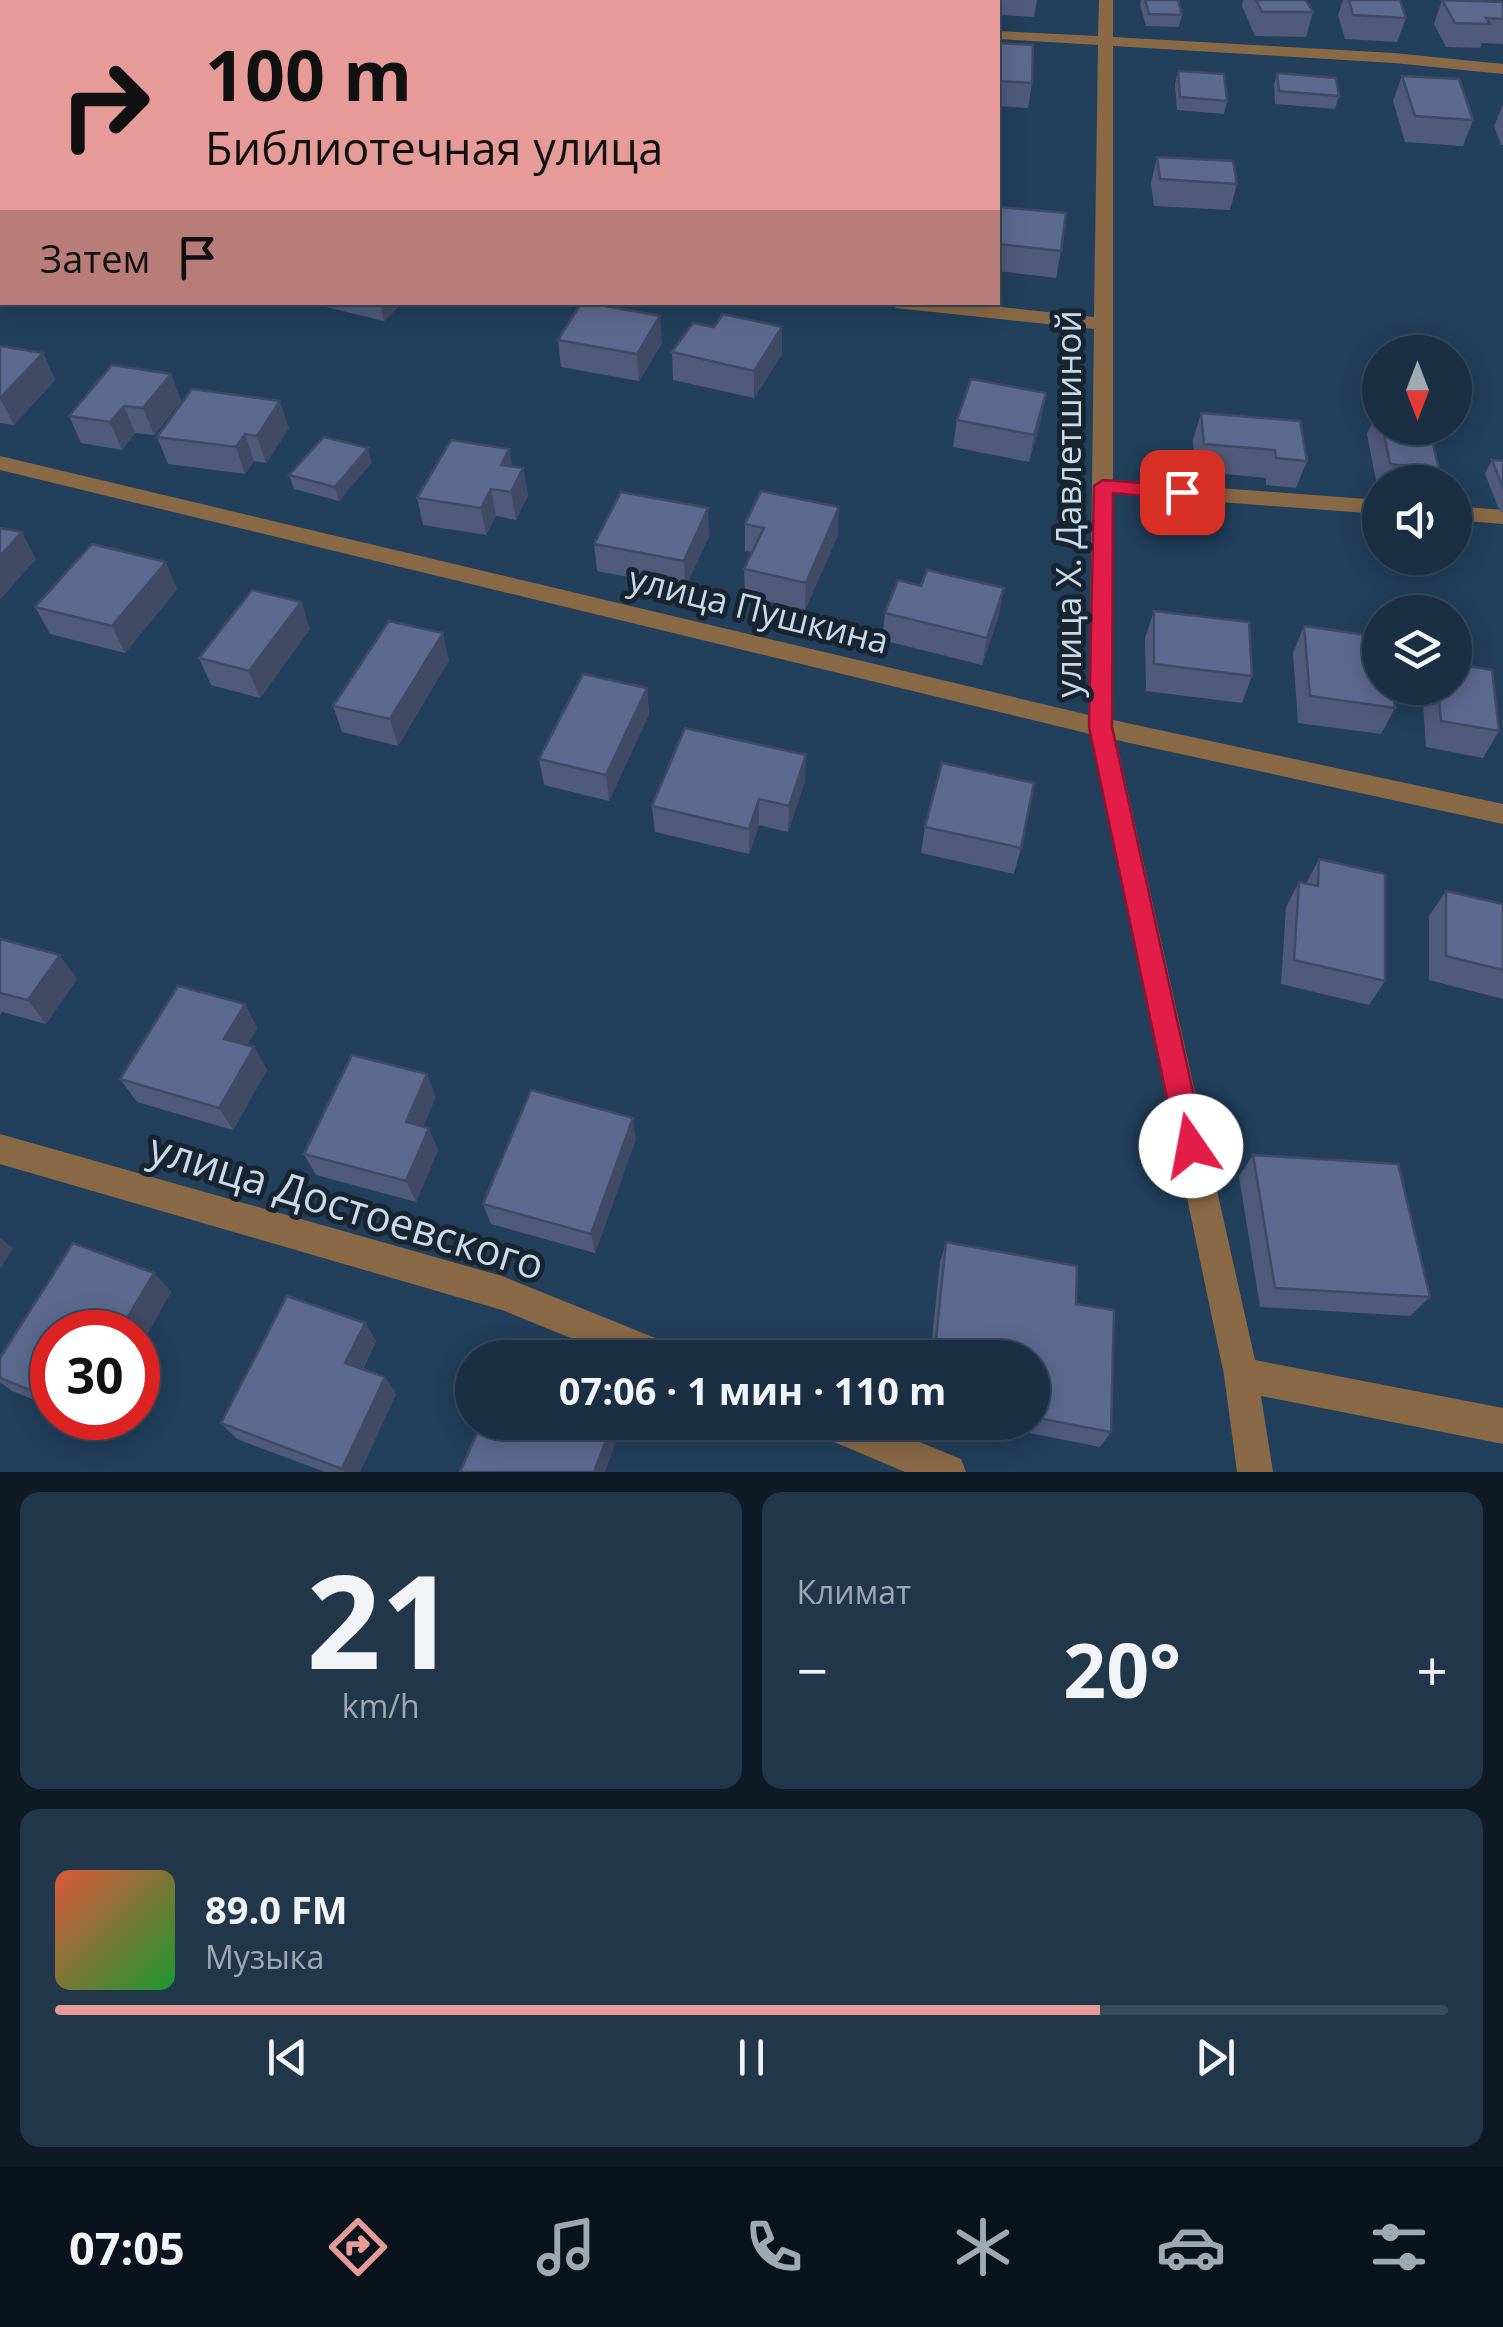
<!DOCTYPE html>
<html lang="ru">
<head>
<meta charset="utf-8">
<style>
	body { margin:0; font-family:"Open Sans",sans-serif; background:#23374b; color:#f1f3f6; height:100vh; display:flex; flex-direction:column; font-size:38px; white-space:nowrap }
	* { box-sizing:border-box; margin:0 }
	p { font-size:32px; color:#9fa9b2 }
	.icon { flex:none; width:55px; height:55px; fill:none; stroke:currentColor; stroke-width:2; stroke-linecap:round; stroke-linejoin:round }
	.map { position:relative; height:1472px; overflow:hidden }
	.drawer { display:flex; flex-direction:column; gap:20px; padding:20px; background:#0e1a25; flex:1 }
	.drawer>* { flex:none }
	.hud { position:absolute; left:0px; top:0px; width:1000px; height:305px; box-shadow:0 5px 25px #0003,0 0 0 2px #384a5d; background:#e69b98; color:#111; overflow:hidden }
	.needle { width:65px; rotate:180deg }
	.buttons { position:absolute; left:1362px; top:335px; display:grid; gap:20px }
	.buttons a { display:grid; place-items:center; width:110px; height:110px; border-radius:50%; background:#1a2f44; box-shadow:0 5px 25px #0003,0 0 0 2px #384a5d; font-size:50px }
	.speed { position:absolute; left:30px; top:1310px; display:flex; gap:20px; font-size:50px; font-weight:700; text-align:center }
	.speed>* { display:grid; place-content:center; width:130px; height:130px; border-radius:50%; background:#1a2f44; box-shadow:0 5px 25px #0003,0 0 0 2px #384a5d; line-height:1 }
	.speed .limit { border:15px solid #d22; background:#fff; color:#111 }
	.pin { position:absolute; display:grid; place-items:center; width:85px; height:85px; color:#fff; margin:-42px; border-radius:20px; box-shadow:0 5px 15px #0006 }
	.me { position:absolute; width:110px; margin:-55px; rotate:348deg; stroke-linejoin:round; filter:drop-shadow(0 0 8px #0008) }
	.turn { display:flex; align-items:center; gap:35px; height:210px; padding:0 40px; font-size:45px }
	.turn .icon { width:130px; height:130px; stroke-width:2.5 }
	.turn b { display:block; font-size:70px; line-height:85px }
	.then { display:flex; align-items:center; height:95px; padding:0 40px; background:#0003; gap:20px; font-size:38px }
	.big { font-size:75px; font-weight:700; line-height:1.1 }
	.drawer .card { flex:1; display:flex; flex-direction:column; justify-content:center; gap:15px; min-width:0; padding:0 35px; border-radius:20px; background:#23374b }
	.drawer .dial { align-items:center; gap:0 }
	.dial b { font-size:130px; line-height:1 }
	.song { display:flex; align-items:center; gap:30px }
	.cover { width:120px; height:120px; border-radius:15px; background:linear-gradient(135deg,hsl(10 70% 55%),hsl(130 70% 35%)) }
	.played { height:10px; border-radius:5px; background:linear-gradient(90deg,#e69b98 75%,#384a5d 75%) }
	.keys { display:flex; justify-content:space-around; direction:ltr }
	.heat { display:flex; justify-content:space-between; align-items:center; font-size:55px; direction:ltr }
	.drawer .tiles { flex:1; display:grid; gap:20px; grid-template-columns:1fr 1fr }
	.card:last-child { grid-column:span 2 }
	.trip { position:absolute; left:455px; top:1340px; width:595px; height:100px; border-radius:50px; background:#1a2f44; box-shadow:0 5px 25px #0003,0 0 0 2px #384a5d; font-weight:700; line-height:100px; text-align:center }
	.dock { display:flex; height:160px; justify-content:space-around; align-items:center; background:#0a131b; color:#9fa9b2 }
	.dock .icon { width:70px; height:70px }
	.dock .active { color:#e69b98 }
	.dock b { font-size:45px; color:#f1f3f6 }
	.map>svg:first-child { display:block }
	.lines { fill:none; stroke-linecap:round; stroke-linejoin:round }
	.minor { fill:#8a6a46; fill-rule:evenodd }
	.wall { fill:#505b7b }
	.shaded-wall { fill:#414a64 }
	.building { fill:#5d6a8f; stroke:#414a64; stroke-width:2.5 }
	.route { fill:#e11d48; stroke:#92132f; stroke-width:2.5 }
	.labels { text-anchor:middle; dominant-baseline:central; stroke-width:10; stroke-linejoin:round; paint-order:stroke }
	.street-label { font-size:35px; fill:#c9daeb; stroke:#182531 }
	.near-street-label { font-size:42px; fill:#c9daeb; stroke:#182531 }
</style>
</head>
<body>
<div class="map">
<svg width="1503" height="1472" viewBox="0 0 1503 1472">
	<rect width="100%" height="100%" fill="#223f5b"/>
	<g class="lines">
		<g class="minor">
			<polygon points="529,0 575,0 576,2 531,2"/>
			<polygon points="1099,0 1113,0 1113,37 1394,53 1503,64 1503,74 1394,63 1113,46 1113,480 1380,500 1380,514 1113,494 1113,720 1503,804 1503,824 1116,740 1255,1360 1503,1408 1503,1444 1261,1396 1273,1472 1237,1472 1224,1375 1090,734 0,470 0,456 1089,715 1094,329 896,308 887,302 954,302 1094,317 1098,45 998,39 998,31 1098,36"/>
			<polygon points="0,131 2,132 2,142 0,141"/>
			<polygon points="1455,506 1503,510 1503,524 1455,520"/>
			<polygon points="0,1134 502,1276 675,1346 680,1358 620,1358 502,1310 0,1164"/>
			<polygon points="810,1422 871,1422 961,1459 966,1472 905,1472 815,1434"/>
		</g>
	</g>
	<g class="wall">
		<polygon points="29,0 184,0 184,2 30,2"/>
		<polygon points="831,0 865,0 865,2 830,2"/>
		<polygon points="888,0 955,0 954,2 888,2"/>
		<polygon points="981,0 1037,0 1034,17 998,15 998,2 981,2"/>
		<polygon points="1141,0 1178,0 1182,15 1179,27 1146,26 1140,5"/>
		<polygon points="1243,0 1306,0 1313,12 1306,37 1255,36 1242,6"/>
		<polygon points="1343,0 1400,0 1406,18 1397,42 1345,39 1338,15"/>
		<polygon points="1442,0 1503,2 1503,44 1482,43 1480,48 1446,47 1434,24"/>
		<polygon points="998,43 1032,83 1028,108 998,106"/>
		<polygon points="1178,71 1227,101 1224,114 1177,110 1175,84"/>
		<polygon points="1277,73 1339,96 1335,109 1275,104 1274,85"/>
		<polygon points="1402,76 1473,120 1463,146 1405,142 1393,101"/>
		<polygon points="1503,105 1503,145 1501,145 1494,126"/>
		<polygon points="1157,157 1237,184 1230,210 1154,206 1151,183"/>
		<polygon points="998,207 1061,251 1056,278 998,271"/>
		<polygon points="325,302 403,302 384,321 326,307"/>
		<polygon points="714,327 782,327 782,354 754,398 673,380 672,352"/>
		<polygon points="558,340 662,343 639,381 561,367"/>
		<polygon points="0,346 43,353 55,380 14,425 0,423"/>
		<polygon points="171,374 181,401 154,435 135,433 122,450 81,443 69,416"/>
		<polygon points="1379,407 1380,407 1380,428 1429,428 1439,469 1432,482 1380,482 1380,492 1378,491 1367,434"/>
		<polygon points="1201,413 1307,461 1296,488 1266,485 1266,478 1195,471 1193,440"/>
		<polygon points="957,420 1041,420 1029,462 953,447"/>
		<polygon points="289,428 266,463 254,461 245,474 168,464 157,437"/>
		<polygon points="509,449 512,466 523,468 528,495 516,520 496,516 486,535 423,525 417,498"/>
		<polygon points="1492,460 1503,461 1503,512 1500,512 1485,474"/>
		<polygon points="372,462 339,501 294,489 289,475"/>
		<polygon points="745,524 838,535 805,610 745,596 744,569 752,552 745,551"/>
		<polygon points="709,536 685,588 597,571 594,544"/>
		<polygon points="921,586 999,615 982,665 882,640 885,613"/>
		<polygon points="177,589 125,653 50,634 35,607"/>
		<polygon points="301,602 310,629 260,698 211,685 199,658"/>
		<polygon points="1154,611 1252,676 1242,703 1146,691 1145,638"/>
		<polygon points="1304,626 1395,708 1381,734 1298,723 1293,653"/>
		<polygon points="449,660 398,746 342,732 333,706"/>
		<polygon points="647,688 649,714 609,801 544,785 539,759"/>
		<polygon points="1422,688 1455,688 1499,731 1483,758 1426,747"/>
		<polygon points="805,781 788,832 759,825 749,854 655,832 652,806"/>
		<polygon points="925,827 1021,848 1014,874 921,853"/>
		<polygon points="1319,859 1385,981 1369,1005 1281,984 1286,907 1299,882 1306,884"/>
		<polygon points="1446,891 1503,904 1503,999 1429,980 1429,916"/>
		<polygon points="0,939 77,979 46,1024 2,1012 0,1015"/>
		<polygon points="245,1004 257,1028 247,1045 254,1047 267,1070 233,1130 137,1102 120,1079"/>
		<polygon points="436,1096 423,1127 438,1150 416,1202 316,1175 304,1154"/>
		<polygon points="636,1139 595,1253 491,1224 483,1204"/>
		<polygon points="1253,1155 1430,1297 1410,1316 1260,1307 1239,1176"/>
		<polygon points="946,1242 1076,1304 1111,1432 1100,1447 974,1422 1032,1422 1032,1358 930,1358 940,1262"/>
		<polygon points="73,1243 154,1273 171,1292 138,1350 138,1332 52,1332 52,1407 12,1391 0,1382 0,1358"/>
		<polygon points="365,1323 376,1341 363,1369 385,1377 396,1394 360,1472 325,1472 237,1439 221,1423"/>
	</g>
	<g class="shaded-wall">
		<polygon points="160,0 184,0 184,2 158,2"/>
		<polygon points="2,169 2,198 0,192 0,172"/>
		<polygon points="380,302 403,302 384,321"/>
		<polygon points="660,316 662,343 639,381 637,354"/>
		<polygon points="782,327 782,354 754,398 754,371"/>
		<polygon points="43,353 55,380 14,425 0,398"/>
		<polygon points="171,374 181,401 154,435 143,408"/>
		<polygon points="1046,393 1041,420 1029,462 1034,435"/>
		<polygon points="280,401 289,428 266,463 257,436"/>
		<polygon points="124,406 135,433 122,450 110,422"/>
		<polygon points="245,434 254,461 245,474 236,447"/>
		<polygon points="368,448 372,462 339,501 335,487"/>
		<polygon points="509,449 514,476 501,465"/>
		<polygon points="523,468 528,495 516,520 511,492"/>
		<polygon points="491,489 496,516 486,535 481,508"/>
		<polygon points="839,507 838,535 805,610 806,583"/>
		<polygon points="708,508 709,536 685,588 684,561"/>
		<polygon points="22,532 36,559 0,600 0,556"/>
		<polygon points="166,562 177,589 125,653 112,626"/>
		<polygon points="1004,588 999,615 982,665 987,638"/>
		<polygon points="301,602 310,629 260,698 249,671"/>
		<polygon points="443,633 449,660 398,746 390,719"/>
		<polygon points="647,688 649,714 609,801 606,775"/>
		<polygon points="806,755 805,781 788,832 789,806"/>
		<polygon points="759,799 759,825 749,854 749,829"/>
		<polygon points="60,955 77,979 46,1024 28,1000"/>
		<polygon points="245,1004 257,1028 238,1062 224,1039"/>
		<polygon points="254,1047 267,1070 233,1130 219,1108"/>
		<polygon points="427,1074 436,1096 415,1144 406,1122"/>
		<polygon points="633,1118 636,1139 595,1253 591,1234"/>
		<polygon points="429,1128 438,1150 416,1202 406,1181"/>
		<polygon points="0,1237 13,1249 0,1269"/>
		<polygon points="154,1273 171,1292 138,1350 138,1332 119,1332"/>
		<polygon points="365,1323 376,1341 357,1380 345,1363"/>
		<polygon points="385,1377 396,1394 360,1472 345,1472 342,1469"/>
		<polygon points="87,1418 98,1418 95,1424"/>
		<polygon points="613,1422 619,1422 621,1428 605,1472 594,1472"/>
	</g>
	<g class="building">
		<polygon points="67,0 97,0 95,2 65,2"/>
		<polygon points="107,0 160,0 158,2"/>
		<polygon points="214,0 269,0 267,2 212,2"/>
		<polygon points="419,0 442,0 468,2 417,2"/>
		<polygon points="1145,0 1178,0 1182,15 1149,14"/>
		<polygon points="1256,0 1306,0 1313,12 1262,12"/>
		<polygon points="1349,0 1400,0 1406,18 1353,15"/>
		<polygon points="1442,0 1503,2 1503,19 1486,18 1490,24 1455,23"/>
		<polygon points="998,43 1033,45 1032,83 998,81"/>
		<polygon points="1178,71 1224,74 1227,101 1180,97"/>
		<polygon points="1277,73 1336,78 1339,96 1279,91"/>
		<polygon points="1402,76 1459,79 1473,120 1415,116"/>
		<polygon points="0,141 2,141 2,169 0,172"/>
		<polygon points="1157,157 1233,161 1237,184 1160,179"/>
		<polygon points="998,207 1066,213 1061,251 998,244"/>
		<polygon points="582,302 583,302 660,316 637,354 558,340"/>
		<polygon points="723,314 782,327 754,371 672,352 693,323 714,327"/>
		<polygon points="0,346 43,353 0,398"/>
		<polygon points="112,365 171,374 143,408 124,406 110,422 69,416"/>
		<polygon points="971,379 1046,393 1034,435 957,420"/>
		<polygon points="192,389 280,401 257,436 245,434 236,447 157,437"/>
		<polygon points="1201,413 1300,421 1307,461 1276,458 1275,450 1204,444"/>
		<polygon points="1383,428 1429,428 1439,469 1390,464"/>
		<polygon points="324,437 368,448 335,487 289,475"/>
		<polygon points="451,440 509,449 501,465 523,468 511,492 491,489 481,508 417,498"/>
		<polygon points="1492,460 1503,461 1503,488"/>
		<polygon points="761,491 839,507 806,583 744,569 764,528 745,524"/>
		<polygon points="621,492 708,508 684,561 594,544"/>
		<polygon points="0,528 22,532 0,556"/>
		<polygon points="92,544 166,562 112,626 35,607"/>
		<polygon points="927,570 1004,588 987,638 885,613 898,580 921,586"/>
		<polygon points="252,590 301,602 249,671 199,658"/>
		<polygon points="1154,611 1249,622 1252,676 1154,664"/>
		<polygon points="389,621 443,633 390,719 333,706"/>
		<polygon points="1304,626 1380,637 1380,688 1392,688 1395,708 1310,696"/>
		<polygon points="1455,664 1492,670 1499,731 1441,721 1438,688 1455,688"/>
		<polygon points="583,674 647,688 606,775 539,759"/>
		<polygon points="685,728 806,755 789,806 759,799 749,829 652,806"/>
		<polygon points="942,763 1034,783 1021,848 925,827"/>
		<polygon points="1319,859 1385,874 1385,981 1294,960 1299,882 1318,886"/>
		<polygon points="1446,891 1503,904 1503,970 1446,956"/>
		<polygon points="0,939 60,955 28,1000 0,993"/>
		<polygon points="178,986 245,1004 224,1039 254,1047 219,1108 120,1079"/>
		<polygon points="352,1055 427,1074 406,1122 429,1128 406,1181 304,1154"/>
		<polygon points="531,1090 633,1118 591,1234 483,1204"/>
		<polygon points="1253,1155 1398,1164 1430,1297 1275,1288"/>
		<polygon points="946,1242 1077,1266 1076,1304 1114,1310 1111,1432 1032,1417 1032,1358 934,1358"/>
		<polygon points="73,1243 154,1273 119,1332 52,1332 52,1399 0,1378 0,1358"/>
		<polygon points="287,1296 365,1323 345,1363 385,1377 342,1469 221,1423"/>
		<polygon points="482,1422 613,1422 594,1472 460,1472"/>
	</g>
	<polygon class="route" points="1103,480 1182,486 1192,492 1182,499 1113,493 1112,727 1205,1146 1201,1156 1191,1160 1181,1156 1177,1146 1089,727 1094,486"/>
	<g class="labels">
		<g class="street-label">
			<text transform="translate(1067 504) rotate(-90)">улица Х. Давлетшиной</text>
			<text transform="translate(759 609) rotate(14)">улица Пушкина</text>
		</g>
		<g class="near-street-label">
			<text transform="translate(347 1205) rotate(17)">улица Достоевского</text>
		</g>
	</g>
</svg>
<div class="buttons">
<a><svg class="needle" viewBox="-14 -14 28 28"><path d="M0-13l5 13h-10z" fill="#e53935"/><path d="M0 13l5-13h-10z" fill="#9fa9b2"/></svg></a>
<a><svg class="icon" aria-label="sound" viewBox="0 0 24 24"><path d="M4 9h4l5-4v14l-5-4H4zM17 9q2 3 0 6"/></svg></a>
<a><svg class="icon" aria-label="layers" viewBox="0 0 24 24"><path d="M12 4l9 5-9 5-9-5zM3 14l9 5 9-5"/></svg></a>
</div>
<div class="speed"><div class="limit">30</div></div>
<div class="pin" style="left:1182px;top:492px;background:#d93025"><svg class="icon" aria-label="arrive" viewBox="0 0 24 24"><path d="M6 21V4h12l-3 4 3 4H6"/></svg></div>
<svg class="me" style="left:1191px;top:1146px" viewBox="-20 -20 40 40"><circle r="19" fill="#fff"/><path d="M0-13L10 11 0 6-10 11z" fill="#e11d48"/></svg>
<div class="trip">07:06 · 1 мин · 110 m</div>
<div class="hud">
<div class="turn"><svg class="icon" aria-label="right" viewBox="0 0 24 24"><path d="M7 20v-9h11M14 6l5 5-5 5"/></svg><div><b>100 m</b>Библиотечная улица</div></div>
<div class="then">Затем<svg class="icon" aria-label="arrive" viewBox="0 0 24 24"><path d="M6 21V4h12l-3 4 3 4H6"/></svg></div>
</div>
</div>
<section class="drawer">
<div class="tiles">
<div class="card dial"><b>21</b><p>km/h</p></div>
<div class="card"><p>Климат</p>
<div class="heat"><a>−</a><b class="big">20°</b><a>+</a></div>
</div>
<div class="card">
<div class="song"><i class="cover"></i><div><b>89.0 FM</b><p>Музыка</p></div></div>
<div class="played"></div>
<div class="keys"><svg class="icon" aria-label="previous" viewBox="0 0 24 24"><path d="M18 5L8 12l10 7zM5 5v14"/></svg><svg class="icon" aria-label="pause" viewBox="0 0 24 24"><path d="M8 5v14M16 5v14"/></svg><svg class="icon" aria-label="next" viewBox="0 0 24 24"><path d="M6 5l10 7-10 7zM19 5v14"/></svg></div>
</div>
</div>
</section>
<nav class="dock">
<b>07:05</b>
<svg class="icon active" aria-label="directions" viewBox="0 0 24 24"><path d="M12 3l9 9-9 9-9-9zM9 14v-3h6M13 9l2 2-2 2"/></svg>
<svg class="icon" aria-label="music" viewBox="0 0 24 24"><path d="M9 18V5l10-2v13"/><circle cx="6" cy="18" r="3"/><circle cx="16" cy="16" r="3"/></svg>
<svg class="icon" aria-label="phone" viewBox="0 0 24 24"><path d="M5 4h4l2 5-3 2q2 4 5 5l2-3 5 2v4C11 20 4 13 5 4z"/></svg>
<svg class="icon" aria-label="climate" viewBox="0 0 24 24"><path d="M12 3v18M4 7l16 10M4 17L20 7"/></svg>
<svg class="icon" aria-label="car" viewBox="0 0 24 24"><path d="M5 17H2v-5l4-1 3-4h7l3 4 3 1v5h-3M9 17h6M6 11h13"/><circle cx="7" cy="17" r="2"/><circle cx="17" cy="17" r="2"/></svg>
<svg class="icon" aria-label="filters" viewBox="0 0 24 24"><path d="M4 7h16M4 17h16"/><circle cx="9" cy="7" r="2"/><circle cx="15" cy="17" r="2"/></svg>
</nav>
</body>
</html>
